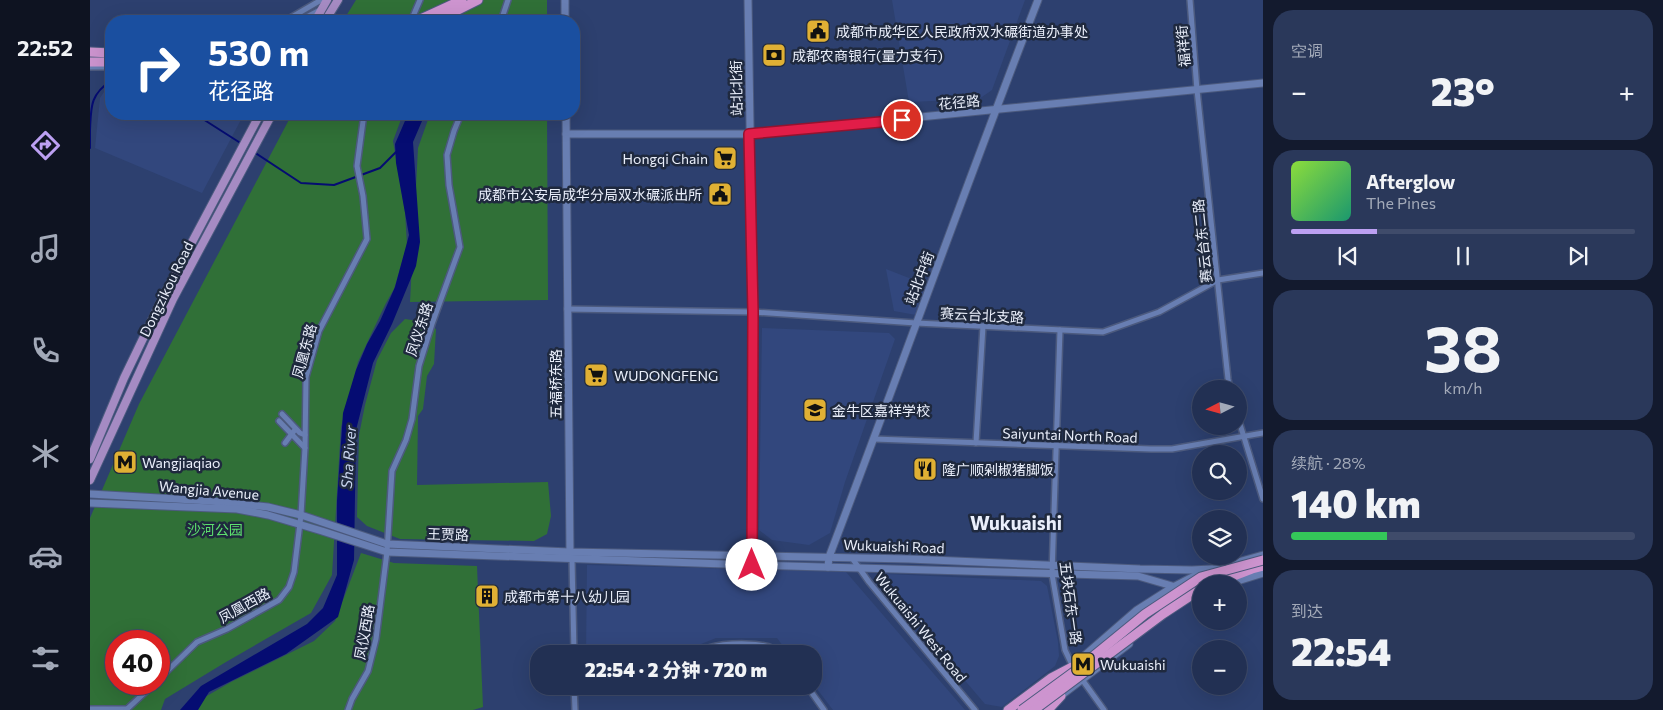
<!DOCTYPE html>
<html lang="zh">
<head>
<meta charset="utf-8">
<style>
	body { margin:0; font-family:Commissioner,"Noto Sans SC",sans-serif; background:#2a385a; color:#f1f3f6; height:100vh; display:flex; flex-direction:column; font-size:19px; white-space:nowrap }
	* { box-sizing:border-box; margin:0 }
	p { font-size:16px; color:#a2a9b8 }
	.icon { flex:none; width:28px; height:28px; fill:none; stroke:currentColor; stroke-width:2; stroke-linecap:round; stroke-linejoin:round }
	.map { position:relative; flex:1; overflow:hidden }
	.panel { display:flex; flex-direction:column; gap:10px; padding:10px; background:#131a2e; width:400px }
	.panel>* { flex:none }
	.hud { position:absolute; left:15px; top:15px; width:475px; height:105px; border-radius:20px; box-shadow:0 5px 20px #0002,0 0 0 1px #3f4b6a; background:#1a4fa0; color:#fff; overflow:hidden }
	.needle { width:32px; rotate:264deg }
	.buttons { position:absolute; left:1102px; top:380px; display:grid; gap:10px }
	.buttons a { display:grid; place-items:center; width:55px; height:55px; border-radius:50%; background:#223053; box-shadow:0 5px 20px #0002,0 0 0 1px #3f4b6a; font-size:25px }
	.speed { position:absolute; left:15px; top:630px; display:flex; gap:10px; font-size:25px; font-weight:700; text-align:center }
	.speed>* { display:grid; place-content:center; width:65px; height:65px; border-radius:50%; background:#223053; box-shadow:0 5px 20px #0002,0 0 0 1px #3f4b6a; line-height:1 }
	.speed .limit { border:8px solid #d22; background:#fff; color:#111 }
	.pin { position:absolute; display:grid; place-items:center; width:42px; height:42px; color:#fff; margin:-21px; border:2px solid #fff; border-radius:50%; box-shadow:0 1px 5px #0007 }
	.me { position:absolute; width:55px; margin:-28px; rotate:0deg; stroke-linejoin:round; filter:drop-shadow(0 0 4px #0008) }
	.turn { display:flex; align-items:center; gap:18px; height:105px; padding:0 20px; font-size:22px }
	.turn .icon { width:65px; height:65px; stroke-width:2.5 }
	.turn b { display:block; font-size:35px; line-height:42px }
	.big { font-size:38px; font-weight:800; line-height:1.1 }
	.panel .card { flex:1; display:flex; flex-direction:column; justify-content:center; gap:8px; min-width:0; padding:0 18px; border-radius:20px; background:#2a385a }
	.panel .dial { align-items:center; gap:0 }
	.dial b { font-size:65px; line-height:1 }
	.song { display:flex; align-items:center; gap:15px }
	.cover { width:60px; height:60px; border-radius:8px; background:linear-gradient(135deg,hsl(90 70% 55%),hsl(160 70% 35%)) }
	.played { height:5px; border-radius:2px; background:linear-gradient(90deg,#bca0f2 25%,#3f4b6a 25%) }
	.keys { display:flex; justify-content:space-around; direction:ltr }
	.heat { display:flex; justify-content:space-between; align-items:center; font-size:28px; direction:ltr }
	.charge { height:8px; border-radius:4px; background:linear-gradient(90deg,#34c759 28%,#3f4b6a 0) }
	.trip { position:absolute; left:440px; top:645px; width:292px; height:50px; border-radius:20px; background:#223053; box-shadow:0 5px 20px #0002,0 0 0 1px #3f4b6a; font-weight:800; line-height:50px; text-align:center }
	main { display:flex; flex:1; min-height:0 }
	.dock { display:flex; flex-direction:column; width:90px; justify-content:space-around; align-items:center; background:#0e1321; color:#a2a9b8 }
	.dock .icon { width:35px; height:35px }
	.dock .current { color:#bca0f2 }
	.dock b { font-size:22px; color:#f1f3f6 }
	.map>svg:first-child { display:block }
	.built { fill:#32477d }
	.green { fill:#307037; fill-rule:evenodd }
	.water { fill:#050c72 }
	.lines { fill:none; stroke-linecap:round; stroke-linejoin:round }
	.stream { stroke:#050c72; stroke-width:2 }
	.street-casing { stroke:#4c5a7e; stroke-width:8 }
	.secondary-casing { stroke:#4c5a7e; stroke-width:9 }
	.primary-casing { stroke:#4c5a7e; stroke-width:10 }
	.highway-casing { stroke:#4c5a7e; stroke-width:11 }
	.street { stroke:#687eb2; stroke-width:5 }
	.secondary { stroke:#687eb2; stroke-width:7 }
	.primary { stroke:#a58bc3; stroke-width:8 }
	.highway { stroke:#cd94cf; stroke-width:9 }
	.highway-bridge-casing { stroke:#4c5a7e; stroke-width:11; stroke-linecap:butt }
	.highway-bridge { stroke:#cd94cf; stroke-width:9 }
	.route-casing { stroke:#92132f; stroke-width:12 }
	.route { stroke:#e11d48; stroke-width:9 }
	.labels { text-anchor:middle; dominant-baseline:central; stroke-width:5; stroke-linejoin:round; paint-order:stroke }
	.poi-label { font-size:14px; fill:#eaeffb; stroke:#1f293e; text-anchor:start }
	.street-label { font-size:14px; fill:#eaeffb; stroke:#1f293e }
	.park-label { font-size:14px; fill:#5de06e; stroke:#1f293e }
	.water-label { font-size:15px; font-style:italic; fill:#c8d4ee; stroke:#1f293e }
	.district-label { font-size:19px; font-weight:bold; fill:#eaeffb; stroke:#1f293e }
</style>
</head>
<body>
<main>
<nav class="dock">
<b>22:52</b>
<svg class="icon current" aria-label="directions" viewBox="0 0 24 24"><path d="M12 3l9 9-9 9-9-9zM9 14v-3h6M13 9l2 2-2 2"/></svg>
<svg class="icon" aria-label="music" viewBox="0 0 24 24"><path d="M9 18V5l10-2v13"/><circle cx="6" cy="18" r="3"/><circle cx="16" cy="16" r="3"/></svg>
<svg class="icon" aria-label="phone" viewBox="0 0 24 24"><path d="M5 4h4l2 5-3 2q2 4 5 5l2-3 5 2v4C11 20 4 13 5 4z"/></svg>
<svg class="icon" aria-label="climate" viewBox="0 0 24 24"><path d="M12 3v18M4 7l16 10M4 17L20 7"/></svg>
<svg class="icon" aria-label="car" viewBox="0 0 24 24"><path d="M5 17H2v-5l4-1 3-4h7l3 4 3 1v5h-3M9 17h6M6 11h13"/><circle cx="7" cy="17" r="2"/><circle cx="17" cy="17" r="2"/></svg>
<svg class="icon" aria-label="filters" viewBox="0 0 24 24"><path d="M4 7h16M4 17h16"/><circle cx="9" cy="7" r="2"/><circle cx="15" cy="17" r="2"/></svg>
</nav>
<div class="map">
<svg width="1173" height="710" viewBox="0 0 1173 710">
	<rect width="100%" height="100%" fill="#2d406f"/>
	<g class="built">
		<polygon points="802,0 935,0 902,90 889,99 819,102"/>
		<polygon points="21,89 21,114 154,114 112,193 5,148 10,98 14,92"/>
		<polygon points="796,269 837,285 826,315 804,311"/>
		<polygon points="672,328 799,333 805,339 755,482 740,533 719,545 682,540 669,530"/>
		<polygon points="497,565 756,572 875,710 743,710 724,685 724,654 699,654 687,638 626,638 591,652 570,654 496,654"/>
		<polygon points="797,574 951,581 957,586 968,642 969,656 965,666 912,707 895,704 795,587"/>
	</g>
	<g class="green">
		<polygon points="266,0 358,0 349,21 253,21"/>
		<polygon points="378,0 457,0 457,21 371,21"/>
		<path d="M202,114H313L303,141L315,212L317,245L304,289L296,303L268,362L251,427L242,575L221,613L136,662L75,699L71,710H0V518L49,404ZM26,641H69V684H26Z"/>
		<polygon points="340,114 457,114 458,300 320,302 328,148"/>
		<polygon points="315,319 335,322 346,329 344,364 337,376 333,409 328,416 327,485 458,482 461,516 457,534 444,541 310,539 277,526 267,517 269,435 275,405 287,360 301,333"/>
		<polygon points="271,553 304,563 387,566 393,707 383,710 107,710 115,697 141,682 224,641 245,621"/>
	</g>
	<polygon class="water" points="318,114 335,114 323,142 330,242 326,266 302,324 283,363 266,430 264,560 248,617 196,654 119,692 108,710 90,710 111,686 217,624 233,608 247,575 247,501 253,413 266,370 277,344 290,321 305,287 319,235 306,163 305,144"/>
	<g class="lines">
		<g class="stream">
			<polyline points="105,114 152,144"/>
			<path d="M0,130C1,108 0,94 21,81"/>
			<polyline points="0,148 0,130"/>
			<polyline points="164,152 211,183 244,185 290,168 306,152"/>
		</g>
		<g class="street-casing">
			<g id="street">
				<polyline points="1100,0 1107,90 1138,379 1140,389"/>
				<polyline points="195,21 231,0"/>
				<polyline points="209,21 230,10"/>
				<polyline points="321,21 330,0"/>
				<polyline points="411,21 418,0"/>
				<polyline points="0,67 21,67"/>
				<polyline points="477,309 663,312 826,323 1013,332 1069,312 1128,280 1173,273"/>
				<polyline points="970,330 962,574 975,650 983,667"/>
				<polyline points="192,414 210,433 215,435"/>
				<polyline points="189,421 215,448"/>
				<polyline points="1149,421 1173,499"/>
				<polyline points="784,439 1061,449 1082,449 1173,433"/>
				<polyline points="195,443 204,431"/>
				<polyline points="886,443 893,326"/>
				<polyline points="762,558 779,582 885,710"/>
				<polyline points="482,559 484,654"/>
				<path d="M608,654C612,651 614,649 618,648C635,643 679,640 691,654"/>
				<polyline points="991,678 1014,710"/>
				<polyline points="69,679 107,642 137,629 189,600 199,587 204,572 211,515 215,448 216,377 229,331 277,239 273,196 267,166 274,114"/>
				<polyline points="484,686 485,710"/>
				<polyline points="717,686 734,710"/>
				<polyline points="0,709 37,709"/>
				<polyline points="36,710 64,684"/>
				<polyline points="258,710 262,699 278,671 286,639 297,552 302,471 316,440 322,419 329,366 342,324 370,247 359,185 357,155 364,131 371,114"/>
			</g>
		</g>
		<g class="secondary-casing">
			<g id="secondary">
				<polyline points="475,0 475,21"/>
				<polyline points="658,0 663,312 662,565"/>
				<polyline points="476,114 480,554"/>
				<polyline points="476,134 659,134 1173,83"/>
				<polyline points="0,494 121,501 178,507 211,515 297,544 479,552 819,559 1050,569 1102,570 1121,569"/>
				<polyline points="0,503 147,509 178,515 232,531 297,552 662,565 1048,576 1096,590"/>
				<path d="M738,567L739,557C810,371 876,185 948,0"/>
				<polyline points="1138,584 1173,573"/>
				<polyline points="978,670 1047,610 1083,587 1112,572 1173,555"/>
				<polyline points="952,710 1039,644"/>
			</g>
		</g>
		<g class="primary-casing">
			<g id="primary">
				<polyline points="225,21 237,0"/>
				<polyline points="235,21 248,0"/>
				<polyline points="0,459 34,378 75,293 170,114"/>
				<polyline points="0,480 83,299 182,114"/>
			</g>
		</g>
		<g class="highway-casing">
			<g id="highway">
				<polyline points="326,21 372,0"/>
				<polyline points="346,21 388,0"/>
				<polyline points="0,52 21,53"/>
				<polyline points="0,62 21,62"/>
				<polyline points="1123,584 1162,569 1173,566"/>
				<polyline points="918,710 961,678 982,667"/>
				<polyline points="958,710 971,696"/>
			</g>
		</g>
		<use href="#street" class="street"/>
		<use href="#secondary" class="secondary"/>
		<use href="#primary" class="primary"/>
		<use href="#highway" class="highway"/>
		<g class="highway-bridge-casing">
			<g id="highway-bridge">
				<polyline points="932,710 984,672 1055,614 1111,577 1173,560"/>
				<polyline points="944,710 1073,614 1111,589"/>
			</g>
		</g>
		<use href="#highway-bridge" class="highway-bridge"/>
	</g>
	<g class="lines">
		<g class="route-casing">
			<polyline id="route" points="662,565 663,312 659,134 812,120"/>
		</g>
		<use href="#route" class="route"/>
	</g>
	<defs>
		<g id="civic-square" transform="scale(1.25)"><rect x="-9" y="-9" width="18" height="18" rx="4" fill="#e0b034" stroke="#1f293e"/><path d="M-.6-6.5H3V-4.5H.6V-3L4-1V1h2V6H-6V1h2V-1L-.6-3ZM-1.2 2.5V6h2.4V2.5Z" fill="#111"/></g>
		<g id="bank-square" transform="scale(1.25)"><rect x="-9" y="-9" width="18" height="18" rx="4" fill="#e0b034" stroke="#1f293e"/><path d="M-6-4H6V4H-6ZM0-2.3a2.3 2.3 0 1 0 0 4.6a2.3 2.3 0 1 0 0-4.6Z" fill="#111"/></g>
		<g id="supermarket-square" transform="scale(1.25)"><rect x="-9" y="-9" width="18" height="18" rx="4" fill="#e0b034" stroke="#1f293e"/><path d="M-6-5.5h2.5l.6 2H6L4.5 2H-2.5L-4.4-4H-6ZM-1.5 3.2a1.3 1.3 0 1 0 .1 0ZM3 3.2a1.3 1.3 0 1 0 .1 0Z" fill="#111"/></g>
		<g id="school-square" transform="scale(1.25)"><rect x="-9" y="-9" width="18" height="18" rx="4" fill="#e0b034" stroke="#1f293e"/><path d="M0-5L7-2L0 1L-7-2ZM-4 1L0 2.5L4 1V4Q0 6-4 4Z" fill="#111"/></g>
		<g id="metro-square" transform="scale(1.25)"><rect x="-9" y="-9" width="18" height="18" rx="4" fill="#e0b034" stroke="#1f293e"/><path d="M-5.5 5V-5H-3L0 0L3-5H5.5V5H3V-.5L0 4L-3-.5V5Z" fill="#111"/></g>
		<g id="restaurant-square" transform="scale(1.25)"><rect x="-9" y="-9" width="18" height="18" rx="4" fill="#e0b034" stroke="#1f293e"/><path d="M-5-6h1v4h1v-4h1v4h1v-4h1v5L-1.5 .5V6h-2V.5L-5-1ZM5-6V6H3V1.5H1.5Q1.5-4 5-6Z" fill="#111"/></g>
		<g id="building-square" transform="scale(1.25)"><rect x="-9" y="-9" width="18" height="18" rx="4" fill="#e0b034" stroke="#1f293e"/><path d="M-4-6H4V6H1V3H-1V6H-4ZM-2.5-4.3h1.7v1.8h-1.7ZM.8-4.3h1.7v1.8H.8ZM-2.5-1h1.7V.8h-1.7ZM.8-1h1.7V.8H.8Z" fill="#111"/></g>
	</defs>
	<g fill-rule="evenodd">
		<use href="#civic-square" x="728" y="31"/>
		<use href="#bank-square" x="684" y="55"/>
		<use href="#supermarket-square" x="635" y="158"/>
		<use href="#civic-square" x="630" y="194"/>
		<use href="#supermarket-square" x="506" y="375"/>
		<use href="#school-square" x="725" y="410"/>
		<use href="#metro-square" x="35" y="462"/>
		<use href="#restaurant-square" x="835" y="469"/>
		<use href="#building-square" x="397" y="596"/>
		<use href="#metro-square" x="993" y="664"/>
	</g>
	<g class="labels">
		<g class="poi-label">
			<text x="746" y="31">成都市成华区人民政府双水碾街道办事处</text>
			<text x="702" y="55">成都农商银行(量力支行)</text>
			<text x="618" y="158" text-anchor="end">Hongqi Chain</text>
			<text x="612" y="194" text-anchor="end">成都市公安局成华分局双水碾派出所</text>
			<text x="524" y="375">WUDONGFENG</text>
			<text x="742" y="410">金牛区嘉祥学校</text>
			<text x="52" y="462">Wangjiaqiao</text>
			<text x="852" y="469">隆广顺剁椒猪脚饭</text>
			<text x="414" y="596">成都市第十八幼儿园</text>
			<text x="1010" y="664">Wukuaishi</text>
		</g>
		<g class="street-label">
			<text transform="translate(1093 46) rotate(-95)">福祥街</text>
			<text transform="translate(646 88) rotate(-91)">站北北街</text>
			<text transform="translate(869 102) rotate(-5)">花径路</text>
			<text transform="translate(1112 241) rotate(-96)">赛云台东二路</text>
			<text transform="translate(829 278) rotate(-69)">站北中街</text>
			<text transform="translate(76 289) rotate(-64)">Dongzikou Road</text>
			<text transform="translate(892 315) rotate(3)">赛云台北支路</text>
			<text transform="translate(329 329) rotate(-72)">凤仪东路</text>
			<text transform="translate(214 351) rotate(-75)">凤凰东路</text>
			<text transform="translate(465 384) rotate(-90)">五福桥东路</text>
			<text transform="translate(980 435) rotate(2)">Saiyuntai North Road</text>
			<text transform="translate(119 490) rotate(5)">Wangjia Avenue</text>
			<text transform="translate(358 534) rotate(2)">王贾路</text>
			<text transform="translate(804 546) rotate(2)">Wukuaishi Road</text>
			<text transform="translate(981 603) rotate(82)">五块石东一路</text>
			<text transform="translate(154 605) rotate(-29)">凤凰西路</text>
			<text transform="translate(831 627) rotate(51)">Wukuaishi West Road</text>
			<text transform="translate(274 632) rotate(-80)">凤仪西路</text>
		</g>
		<g class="park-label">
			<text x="125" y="529">沙河公园</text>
		</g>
		<g class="water-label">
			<text transform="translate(258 457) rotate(-86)">Sha River</text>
		</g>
		<g class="district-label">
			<text x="926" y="522">Wukuaishi</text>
		</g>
	</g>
</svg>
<div class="buttons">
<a><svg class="needle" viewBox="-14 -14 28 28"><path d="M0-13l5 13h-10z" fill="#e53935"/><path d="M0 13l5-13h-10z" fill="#a2a9b8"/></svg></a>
<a><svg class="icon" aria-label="search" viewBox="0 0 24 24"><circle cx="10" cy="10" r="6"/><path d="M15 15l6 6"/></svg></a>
<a><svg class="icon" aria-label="layers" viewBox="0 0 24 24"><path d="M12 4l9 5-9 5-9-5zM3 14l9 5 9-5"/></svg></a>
<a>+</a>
<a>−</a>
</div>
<div class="speed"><div class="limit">40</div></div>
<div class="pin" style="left:812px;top:120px;background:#d93025"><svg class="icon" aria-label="arrive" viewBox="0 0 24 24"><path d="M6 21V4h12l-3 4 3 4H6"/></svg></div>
<svg class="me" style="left:662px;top:565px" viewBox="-20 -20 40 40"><circle r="19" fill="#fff"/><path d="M0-13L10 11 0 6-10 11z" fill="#e11d48"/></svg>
<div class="trip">22:54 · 2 分钟 · 720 m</div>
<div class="hud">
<div class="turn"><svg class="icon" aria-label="right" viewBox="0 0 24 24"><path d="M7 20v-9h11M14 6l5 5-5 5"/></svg><div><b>530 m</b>花径路</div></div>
</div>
</div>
<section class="panel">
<div class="card"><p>空调</p>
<div class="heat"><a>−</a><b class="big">23°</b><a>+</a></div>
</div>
<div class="card">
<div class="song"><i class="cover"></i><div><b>Afterglow</b><p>The Pines</p></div></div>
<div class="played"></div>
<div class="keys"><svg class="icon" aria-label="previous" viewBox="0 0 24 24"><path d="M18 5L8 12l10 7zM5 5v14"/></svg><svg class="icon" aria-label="pause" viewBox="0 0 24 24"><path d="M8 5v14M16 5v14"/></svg><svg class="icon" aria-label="next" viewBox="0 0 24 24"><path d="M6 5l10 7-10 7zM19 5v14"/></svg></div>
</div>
<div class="card dial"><b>38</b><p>km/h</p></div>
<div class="card"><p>续航 · 28%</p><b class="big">140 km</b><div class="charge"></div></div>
<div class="card"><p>到达</p><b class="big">22:54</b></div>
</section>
</main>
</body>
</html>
